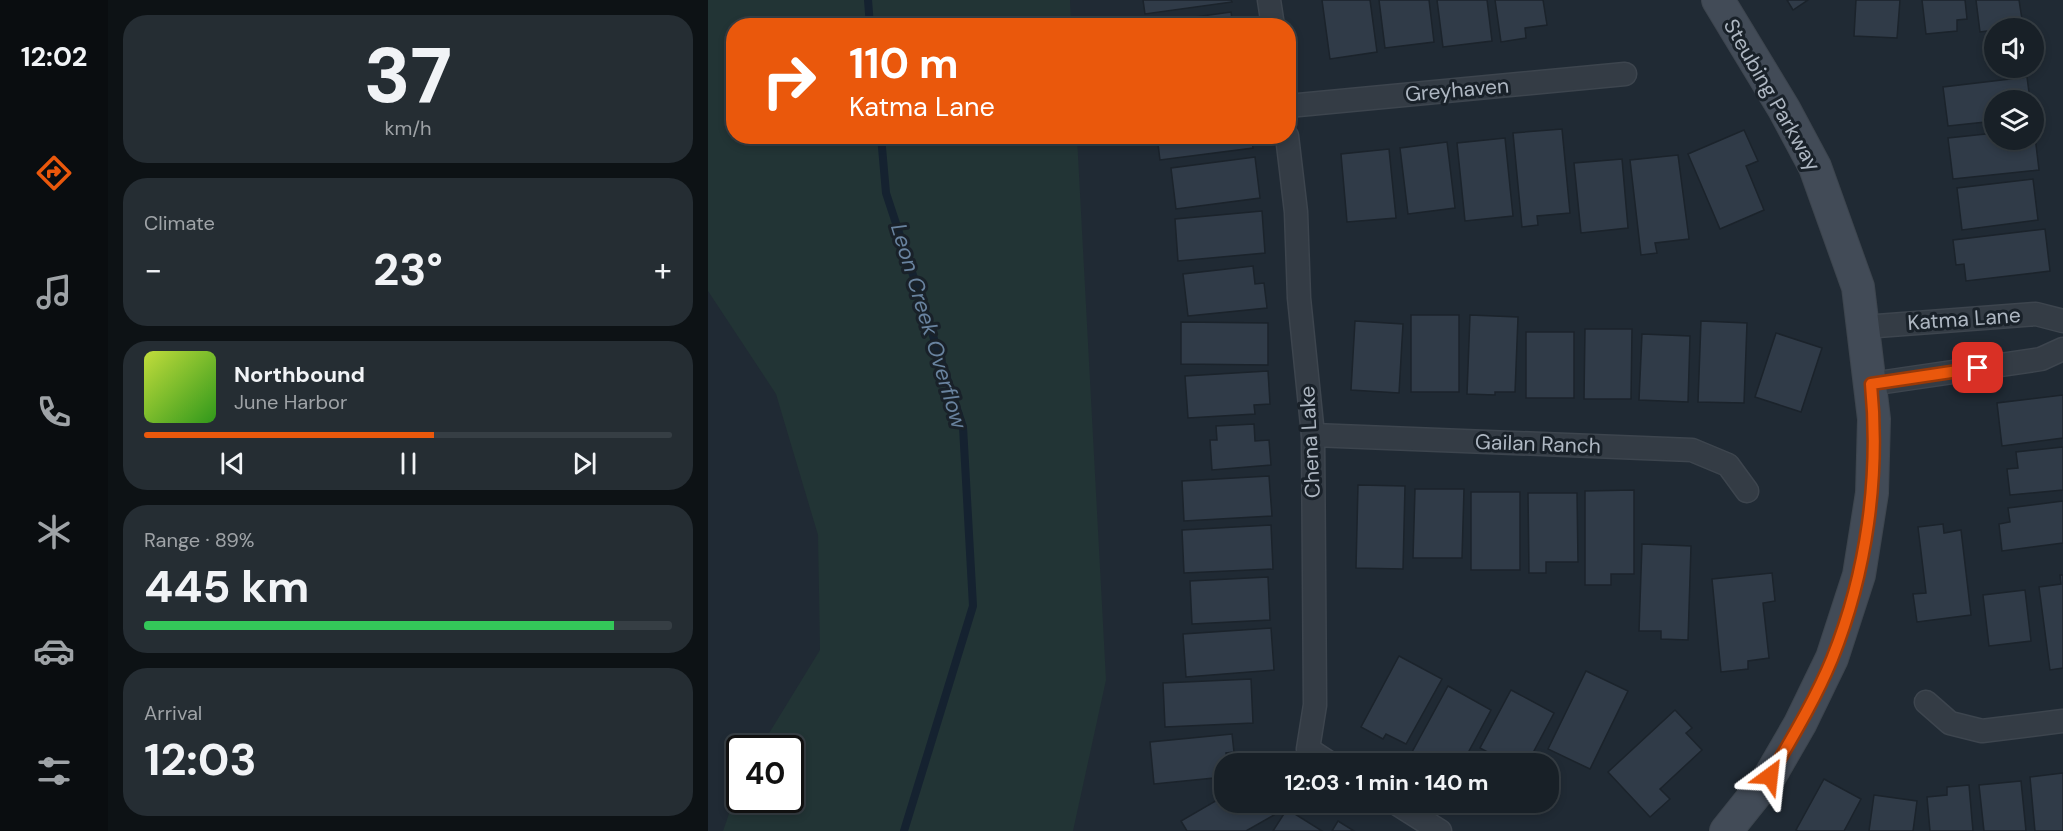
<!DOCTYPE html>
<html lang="en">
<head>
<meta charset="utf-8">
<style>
	body { margin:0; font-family:"DM Sans",sans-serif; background:#252d33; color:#f1f3f6; height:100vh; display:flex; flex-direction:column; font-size:22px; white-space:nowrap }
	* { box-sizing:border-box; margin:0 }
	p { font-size:20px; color:#9fa3a7 }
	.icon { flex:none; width:33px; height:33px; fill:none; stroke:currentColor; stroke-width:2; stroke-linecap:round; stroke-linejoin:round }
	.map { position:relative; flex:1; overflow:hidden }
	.side { display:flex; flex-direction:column; gap:15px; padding:15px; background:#0d1215; width:600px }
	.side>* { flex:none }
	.hud { position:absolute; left:18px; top:18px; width:570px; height:126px; border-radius:24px; box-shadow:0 3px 9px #0003,0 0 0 2px #363e44; background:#ea580c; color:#fff; overflow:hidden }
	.tools { position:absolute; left:1276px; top:18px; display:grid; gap:12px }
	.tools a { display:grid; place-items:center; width:60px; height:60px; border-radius:50%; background:#182027; box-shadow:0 3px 9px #0003,0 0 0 2px #363e44; font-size:30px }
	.speed { position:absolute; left:18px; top:735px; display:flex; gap:12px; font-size:30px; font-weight:700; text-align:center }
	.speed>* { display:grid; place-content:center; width:78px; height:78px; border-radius:50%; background:#182027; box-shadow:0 3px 9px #0003,0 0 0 2px #363e44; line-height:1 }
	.speed .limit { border:3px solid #111; border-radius:9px; background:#fff; color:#111 }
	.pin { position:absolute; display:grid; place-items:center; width:51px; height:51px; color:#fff; margin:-26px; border-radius:12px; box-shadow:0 3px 9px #0006 }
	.me { position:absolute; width:66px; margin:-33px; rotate:30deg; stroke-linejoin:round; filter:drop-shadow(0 0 4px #0008) }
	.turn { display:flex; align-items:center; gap:21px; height:126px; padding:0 24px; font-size:27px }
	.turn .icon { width:78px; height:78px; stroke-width:2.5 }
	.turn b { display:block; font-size:42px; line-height:51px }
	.big { font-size:45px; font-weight:700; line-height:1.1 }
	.side .widget { flex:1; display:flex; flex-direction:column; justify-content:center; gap:9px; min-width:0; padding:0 21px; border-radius:24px; background:#252d33 }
	.side .dial { align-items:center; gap:0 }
	.dial b { font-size:78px; line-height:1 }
	.song { display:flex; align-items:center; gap:18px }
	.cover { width:72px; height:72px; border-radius:9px; background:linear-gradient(135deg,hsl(70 70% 55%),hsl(110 70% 35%)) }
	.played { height:6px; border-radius:3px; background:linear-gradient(90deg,#ea580c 55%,#363e44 55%) }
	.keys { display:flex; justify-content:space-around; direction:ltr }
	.heat { display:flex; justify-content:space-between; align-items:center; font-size:33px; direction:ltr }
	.charge { height:9px; border-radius:4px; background:linear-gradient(90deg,#34c759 89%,#363e44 0) }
	.trip { position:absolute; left:506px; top:753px; width:345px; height:60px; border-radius:24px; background:#182027; box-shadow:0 3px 9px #0003,0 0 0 2px #363e44; font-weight:700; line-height:60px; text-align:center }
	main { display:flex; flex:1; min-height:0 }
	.dock { display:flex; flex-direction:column; width:108px; justify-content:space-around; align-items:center; background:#0a0d10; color:#9fa3a7 }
	.dock .icon { width:42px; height:42px }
	.dock .selected { color:#ea580c }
	.dock b { font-size:27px; color:#f1f3f6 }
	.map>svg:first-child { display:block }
	.green { fill:#223435 }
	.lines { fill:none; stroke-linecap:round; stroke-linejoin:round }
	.stream { stroke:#152230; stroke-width:8 }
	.building { fill:#303b48; stroke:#1b232b; stroke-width:1.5 }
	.street-casing { stroke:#3d454e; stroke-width:25 }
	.secondary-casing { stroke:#3d454e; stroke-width:34 }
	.street { stroke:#343c45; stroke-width:22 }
	.secondary { stroke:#424b57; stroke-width:32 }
	.route-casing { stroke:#983908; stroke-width:15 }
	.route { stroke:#ea580c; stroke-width:10 }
	.labels { text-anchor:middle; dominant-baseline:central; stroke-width:6; stroke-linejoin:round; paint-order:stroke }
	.street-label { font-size:21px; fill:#aeb7c2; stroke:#192129 }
	.water-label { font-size:22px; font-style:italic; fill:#69839f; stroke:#192129 }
</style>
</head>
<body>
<main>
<nav class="dock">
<b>12:02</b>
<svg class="icon selected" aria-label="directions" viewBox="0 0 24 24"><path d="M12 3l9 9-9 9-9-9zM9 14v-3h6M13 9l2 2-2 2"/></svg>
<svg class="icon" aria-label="music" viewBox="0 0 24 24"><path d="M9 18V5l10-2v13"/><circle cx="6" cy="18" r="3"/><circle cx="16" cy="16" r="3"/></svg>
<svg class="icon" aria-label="phone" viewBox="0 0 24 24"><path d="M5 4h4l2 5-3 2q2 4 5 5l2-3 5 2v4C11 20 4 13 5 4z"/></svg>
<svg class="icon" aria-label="climate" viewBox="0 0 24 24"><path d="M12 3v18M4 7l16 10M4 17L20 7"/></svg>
<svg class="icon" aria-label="car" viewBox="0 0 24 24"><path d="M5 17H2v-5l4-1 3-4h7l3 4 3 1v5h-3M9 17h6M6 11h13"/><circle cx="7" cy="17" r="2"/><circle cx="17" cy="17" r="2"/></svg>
<svg class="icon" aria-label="filters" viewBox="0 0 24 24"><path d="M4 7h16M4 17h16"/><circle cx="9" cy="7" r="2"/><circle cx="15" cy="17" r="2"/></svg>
</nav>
<section class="side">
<div class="widget dial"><b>37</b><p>km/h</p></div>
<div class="widget"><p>Climate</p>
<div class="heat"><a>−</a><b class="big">23°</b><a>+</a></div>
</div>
<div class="widget">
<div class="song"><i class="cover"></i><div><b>Northbound</b><p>June Harbor</p></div></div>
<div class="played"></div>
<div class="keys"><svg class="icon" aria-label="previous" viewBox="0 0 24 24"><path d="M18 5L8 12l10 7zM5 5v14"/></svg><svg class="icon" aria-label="pause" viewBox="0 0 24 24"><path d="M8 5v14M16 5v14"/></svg><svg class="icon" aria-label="next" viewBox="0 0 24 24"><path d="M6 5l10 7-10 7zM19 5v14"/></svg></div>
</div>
<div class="widget"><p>Range · 89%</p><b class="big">445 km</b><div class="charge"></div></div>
<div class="widget"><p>Arrival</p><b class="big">12:03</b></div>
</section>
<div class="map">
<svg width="1355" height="831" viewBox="0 0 1355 831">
	<rect width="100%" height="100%" fill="#202a34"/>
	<polygon class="green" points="0,0 362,0 363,25 26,26 26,136 369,137 398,680 365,831 15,831 31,785 32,800 82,800 82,748 52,748 112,650 110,535 68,394 0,291"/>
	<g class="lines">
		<g class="stream">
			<polyline points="160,0 162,26"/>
			<polyline points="173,136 178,193 255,427 265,606 196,831"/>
		</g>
	</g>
	<g class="building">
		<polygon points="435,0 523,0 524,2 437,14"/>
		<polygon points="614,0 662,0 669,52 622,59"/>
		<polygon points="671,0 721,0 726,42 677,48"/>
		<polygon points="729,0 779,0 784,41 735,47"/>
		<polygon points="787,0 835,0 839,25 817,28 818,38 793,42"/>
		<polygon points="1079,0 1100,0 1085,10"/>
		<polygon points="1148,0 1192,0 1189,38 1146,36"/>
		<polygon points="1214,0 1257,0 1259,19 1249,20 1249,31 1218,34"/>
		<polygon points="1268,0 1311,0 1315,26 1272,32"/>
		<polygon points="523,12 525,26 458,26 458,21"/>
		<polygon points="1319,77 1322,100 1287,100 1287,121 1240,126 1235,87"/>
		<polygon points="1326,128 1331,170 1245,179 1240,138 1287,133 1287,140 1326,140"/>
		<polygon points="854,129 862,213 829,216 830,225 814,227 805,133"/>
		<polygon points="1036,130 1050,161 1038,166 1056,210 1012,229 980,154"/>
		<polygon points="449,136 543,136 545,148 452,160"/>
		<polygon points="797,138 805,216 757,221 749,143"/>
		<polygon points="739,142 747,208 700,214 692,148"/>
		<polygon points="681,149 688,218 639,222 633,154"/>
		<polygon points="970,155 981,239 947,243 949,253 933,255 922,160"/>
		<polygon points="547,157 552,198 468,209 463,168"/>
		<polygon points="914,159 920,228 873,233 866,163"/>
		<polygon points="1325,179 1330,220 1254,230 1249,188"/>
		<polygon points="554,211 557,253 470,261 467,219"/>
		<polygon points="1337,229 1342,271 1258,281 1256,264 1248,265 1245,240"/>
		<polygon points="545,266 547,284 556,283 559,308 480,316 475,274"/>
		<rect x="703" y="315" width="48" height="77"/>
		<polygon points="762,315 810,317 807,392 787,392 787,395 759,394"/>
		<polygon points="647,321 695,324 691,393 643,390"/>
		<polygon points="993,321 1039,323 1036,403 990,402"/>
		<polygon points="473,322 560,323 560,365 473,364"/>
		<polygon points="877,329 924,329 923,399 876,399"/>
		<rect x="818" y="332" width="48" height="66"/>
		<polygon points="1068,333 1114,348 1093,412 1047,397"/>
		<polygon points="934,334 982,336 980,402 931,400"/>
		<polygon points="560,371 562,404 546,405 547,414 480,418 477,376"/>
		<polygon points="1355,395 1355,438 1294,446 1289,403"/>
		<polygon points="546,424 547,441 561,440 563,465 504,470 502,440 509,440 508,426"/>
		<polygon points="1355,447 1355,490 1302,495 1299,469 1310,468 1308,452"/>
		<polygon points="561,476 564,516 476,521 474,481"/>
		<polygon points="650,485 697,486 695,569 648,568"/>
		<polygon points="707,489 756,489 754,558 705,558"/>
		<polygon points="926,490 926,574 903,574 903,585 877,585 877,491"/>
		<rect x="763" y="492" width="49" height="78"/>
		<polygon points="820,493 869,493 870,562 838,562 838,573 821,573"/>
		<polygon points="1355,501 1355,543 1294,551 1291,524 1302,522 1300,508"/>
		<polygon points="1235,524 1236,533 1253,530 1263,615 1209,622 1205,594 1218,593 1210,527"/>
		<polygon points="563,525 565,569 476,573 474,530"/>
		<polygon points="934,544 983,546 980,640 953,639 953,631 931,631"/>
		<polygon points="1064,573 1067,601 1055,603 1061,658 1040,661 1040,669 1013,672 1004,579"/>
		<polygon points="1352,575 1355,575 1355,668 1342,670 1331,587 1353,584"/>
		<polygon points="560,577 562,620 484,624 482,581"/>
		<polygon points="1317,590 1323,641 1281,646 1275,595"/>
		<polygon points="563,628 566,670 478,677 475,634"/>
		<polygon points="691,656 734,679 698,744 678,734 675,739 653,727"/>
		<polygon points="878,671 920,691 882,769 840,749"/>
		<polygon points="543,679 545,723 457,727 455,683"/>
		<polygon points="740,686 783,710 754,764 721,764 703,754"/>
		<polygon points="803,690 846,713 819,764 802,764 772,748"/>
		<polygon points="967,710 984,728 978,733 994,750 952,789 962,799 942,817 900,772"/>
		<polygon points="524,734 526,752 518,753 519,764 516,764 516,777 446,784 442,742"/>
		<polygon points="1355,773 1355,831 1327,831 1322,777"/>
		<polygon points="1116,779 1153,799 1136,831 1090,831 1088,830"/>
		<polygon points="1313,781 1318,831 1276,831 1271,785"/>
		<polygon points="1261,785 1265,831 1222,831 1219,797 1239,795 1239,787"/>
		<polygon points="1166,795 1209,801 1205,831 1161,831"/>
		<polygon points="516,796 516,802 559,802 566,815 538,831 479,831 473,821"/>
		<polygon points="579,809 614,831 565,831"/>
		<polygon points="630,821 646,831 624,831"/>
	</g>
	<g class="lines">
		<g class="street-casing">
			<g id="street">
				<polyline points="561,0 565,26"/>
				<polyline points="580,106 917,74"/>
				<polyline points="579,136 588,212 591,298 605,435 607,705 600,749 623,764"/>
				<polyline points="1156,327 1328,314 1355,321"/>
				<polyline points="1163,384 1333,359 1355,349"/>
				<polyline points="605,435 984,450 1020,465 1039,491"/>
				<polyline points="1218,702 1242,723 1274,731 1355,721"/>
				<polyline points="686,802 732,831"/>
			</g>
		</g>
		<g class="secondary-casing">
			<polyline id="secondary" points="1010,0 1076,109 1107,167 1150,287 1166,419 1164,493 1151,575 1124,658 1092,724 1062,776 1018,831"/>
		</g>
		<use href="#street" class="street"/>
		<use href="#secondary" class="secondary"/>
	</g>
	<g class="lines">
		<g class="route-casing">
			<path id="route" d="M1062,776C1084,738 1107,700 1124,659C1159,572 1172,476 1163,384L1270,368"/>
		</g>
		<use href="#route" class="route"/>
	</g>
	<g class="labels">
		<g class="street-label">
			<text transform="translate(749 90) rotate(-5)">Greyhaven</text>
			<text transform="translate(1064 95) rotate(60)">Steubing Parkway</text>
			<text transform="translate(1256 319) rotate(-4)">Katma Lane</text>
			<text transform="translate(602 442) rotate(-93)">Chena Lake</text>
			<text transform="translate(830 444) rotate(2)">Gailan Ranch</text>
		</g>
		<g class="water-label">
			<text transform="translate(221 326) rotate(73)">Leon Creek Overflow</text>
		</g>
	</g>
</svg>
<div class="tools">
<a><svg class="icon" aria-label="sound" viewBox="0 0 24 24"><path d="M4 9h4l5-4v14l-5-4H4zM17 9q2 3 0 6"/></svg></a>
<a><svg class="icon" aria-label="layers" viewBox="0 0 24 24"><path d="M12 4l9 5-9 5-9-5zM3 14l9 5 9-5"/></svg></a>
</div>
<div class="speed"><div class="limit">40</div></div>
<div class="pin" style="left:1270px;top:368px;background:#d93025"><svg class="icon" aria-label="arrive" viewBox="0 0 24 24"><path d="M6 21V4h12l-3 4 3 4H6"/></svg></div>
<svg class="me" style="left:1062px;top:776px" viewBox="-20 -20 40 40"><path d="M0-17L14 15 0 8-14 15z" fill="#ea580c" stroke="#fff" stroke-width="4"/></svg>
<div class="trip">12:03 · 1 min · 140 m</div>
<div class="hud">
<div class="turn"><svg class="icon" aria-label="right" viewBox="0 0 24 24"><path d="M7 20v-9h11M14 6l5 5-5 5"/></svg><div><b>110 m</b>Katma Lane</div></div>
</div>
</div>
</main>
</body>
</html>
